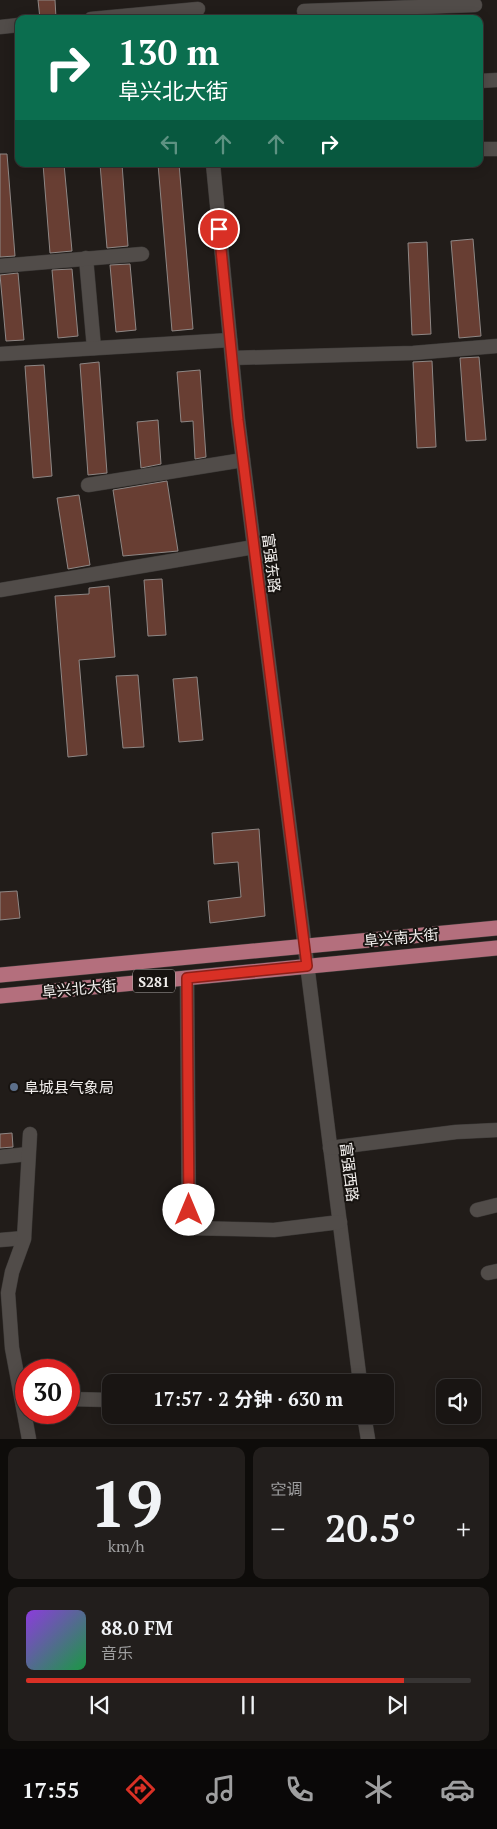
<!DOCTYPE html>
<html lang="zh">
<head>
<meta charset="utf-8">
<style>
	body { margin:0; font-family:"PT Serif","Noto Sans SC",serif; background:#221e1c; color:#f1f3f6; height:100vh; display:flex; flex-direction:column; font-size:19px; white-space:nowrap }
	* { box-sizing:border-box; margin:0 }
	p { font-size:16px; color:#9f9fa0 }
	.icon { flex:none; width:28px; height:28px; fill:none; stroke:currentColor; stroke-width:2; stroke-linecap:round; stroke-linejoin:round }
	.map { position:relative; height:1439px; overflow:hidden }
	.panel { display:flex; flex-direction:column; gap:8px; padding:8px; background:#0e0c0a; flex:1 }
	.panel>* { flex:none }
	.banner { position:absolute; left:15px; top:15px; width:468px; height:152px; border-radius:10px; box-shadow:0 2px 12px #0003,0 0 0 1px #373433; background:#0b6e4f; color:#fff; overflow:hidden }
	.tools { position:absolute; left:436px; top:1379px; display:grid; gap:10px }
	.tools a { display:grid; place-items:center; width:45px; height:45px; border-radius:10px; background:#191513; box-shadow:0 2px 12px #0003,0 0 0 1px #373433; font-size:25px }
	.speed { position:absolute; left:15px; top:1359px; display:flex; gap:10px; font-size:25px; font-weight:700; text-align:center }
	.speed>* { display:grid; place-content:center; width:65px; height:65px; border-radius:50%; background:#191513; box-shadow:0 2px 12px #0003,0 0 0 1px #373433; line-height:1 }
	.speed .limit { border:8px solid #d22; background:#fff; color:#111 }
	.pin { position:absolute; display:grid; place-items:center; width:42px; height:42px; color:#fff; margin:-21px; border:2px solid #fff; border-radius:50%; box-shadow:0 1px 5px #0007 }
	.me { position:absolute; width:55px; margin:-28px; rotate:0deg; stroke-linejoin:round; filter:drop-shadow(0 0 4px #0008) }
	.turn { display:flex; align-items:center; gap:18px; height:105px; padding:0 20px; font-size:22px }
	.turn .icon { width:65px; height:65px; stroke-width:2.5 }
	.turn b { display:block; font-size:35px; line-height:42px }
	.lanes { display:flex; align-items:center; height:48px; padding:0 20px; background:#0003; justify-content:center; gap:25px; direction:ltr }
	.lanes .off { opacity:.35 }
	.big { font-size:38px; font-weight:700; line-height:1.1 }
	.panel .tile { flex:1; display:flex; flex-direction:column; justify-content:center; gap:8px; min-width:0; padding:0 18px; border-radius:10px; background:#221e1c }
	.panel .dial { align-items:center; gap:0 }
	.dial b { font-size:65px; line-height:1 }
	.song { display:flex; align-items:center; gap:15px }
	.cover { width:60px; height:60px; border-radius:8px; background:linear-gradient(135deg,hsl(270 70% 55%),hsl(140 70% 35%)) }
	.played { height:5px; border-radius:2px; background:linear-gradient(90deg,#d93025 85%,#373433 85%) }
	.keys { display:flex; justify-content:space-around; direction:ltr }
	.heat { display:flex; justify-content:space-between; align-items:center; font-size:28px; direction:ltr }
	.panel .tiles { flex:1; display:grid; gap:8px; grid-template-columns:1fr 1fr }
	.tile:last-child { grid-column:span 2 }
	.trip { position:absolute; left:102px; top:1374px; width:292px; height:50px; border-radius:10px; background:#191513; box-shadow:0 2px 12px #0003,0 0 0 1px #373433; font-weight:700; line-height:50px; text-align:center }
	.tabs { display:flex; height:80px; justify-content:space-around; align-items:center; background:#0a0808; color:#9f9fa0 }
	.tabs .icon { width:35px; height:35px }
	.tabs .current { color:#d93025 }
	.tabs b { font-size:22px; color:#f1f3f6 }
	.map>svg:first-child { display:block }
	.building { fill:#683e33; stroke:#8e8785 }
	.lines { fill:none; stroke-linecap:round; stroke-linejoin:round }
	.minor-casing { stroke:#3d3a38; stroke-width:15 }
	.major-casing { stroke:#3d3a38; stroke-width:16 }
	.minor { stroke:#514c49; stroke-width:14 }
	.major { stroke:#b46f7d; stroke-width:15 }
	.route-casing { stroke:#8d1f18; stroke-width:12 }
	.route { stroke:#d93025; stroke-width:9 }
	.service-dot { fill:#5c6f8a; stroke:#171310; stroke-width:2 }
	.labels { text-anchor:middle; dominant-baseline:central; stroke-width:4; stroke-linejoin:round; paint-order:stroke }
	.shield { fill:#171310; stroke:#b0acaa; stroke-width:1 }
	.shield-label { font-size:14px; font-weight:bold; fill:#f1eeec }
	.street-label { font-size:15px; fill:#f1eeec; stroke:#171310 }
	.poi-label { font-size:15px; fill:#f1eeec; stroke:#171310; text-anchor:start }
</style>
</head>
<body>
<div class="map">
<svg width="497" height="1439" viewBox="0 0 497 1439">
	<rect width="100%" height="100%" fill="#211c19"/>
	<g class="building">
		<polygon points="38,0 55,0 56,18 40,19"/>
		<polygon points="0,154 7,154 15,256 0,257"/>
		<polygon points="43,164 64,164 72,251 50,253"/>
		<polygon points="100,164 122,164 128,246 107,248"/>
		<polygon points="158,164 179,164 193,329 172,331"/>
		<polygon points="473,239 481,336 459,338 451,241"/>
		<polygon points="427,242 431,334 412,335 408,243"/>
		<polygon points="130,264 136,330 116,332 110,265"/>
		<polygon points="72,269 78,336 58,338 52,270"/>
		<polygon points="18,273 24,340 6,341 0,275"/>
		<polygon points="479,357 486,440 466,441 460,358"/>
		<polygon points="432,361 436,447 417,448 413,362"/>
		<polygon points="99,362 107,473 88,475 80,364"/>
		<polygon points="44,365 52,476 33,478 25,366"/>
		<polygon points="200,370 206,457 195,459 193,421 181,422 177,372"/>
		<polygon points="158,420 161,464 141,468 137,422"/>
		<polygon points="167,481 178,551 123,556 113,490"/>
		<polygon points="79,495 90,565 68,569 57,498"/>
		<polygon points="162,579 166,635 148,636 144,580"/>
		<polygon points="109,586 115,657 79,660 87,755 68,757 55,596 89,594 89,588"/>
		<polygon points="138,675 144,747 123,748 116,676"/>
		<polygon points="197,677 203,740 179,742 173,679"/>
		<polygon points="259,829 265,916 210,923 208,901 241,897 238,862 214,864 212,833"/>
		<polygon points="17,891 20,918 0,920 0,892"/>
		<polygon points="12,1133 13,1147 0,1148 0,1134"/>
	</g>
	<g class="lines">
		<g class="minor-casing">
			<g id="minor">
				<polyline points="304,11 475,5"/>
				<polyline points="91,19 198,9"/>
				<polyline points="0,27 19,25"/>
				<polyline points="479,81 497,80"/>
				<polyline points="479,149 497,149"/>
				<polyline points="213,164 238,420 360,1382"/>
				<polyline points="86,258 94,348"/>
				<polyline points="0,266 142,254"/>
				<polyline points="0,354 230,340"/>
				<polyline points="232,358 413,353 497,346"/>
				<polyline points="88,485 243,460"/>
				<polyline points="0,590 254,547"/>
				<polyline points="187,978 189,1228 274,1230 340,1222"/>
				<polyline points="330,1148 456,1132 497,1130"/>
				<polyline points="0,1157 28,1154"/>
				<polyline points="477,1210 497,1205"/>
				<polyline points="0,1240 24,1238"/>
				<polyline points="488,1273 497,1271"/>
				<polyline points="69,1399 111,1400"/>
				<polyline points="364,1415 368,1439"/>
				<polyline points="29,1439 12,1348 8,1293 12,1272 24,1239 30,1134"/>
			</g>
		</g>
		<g class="major-casing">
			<g id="major">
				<polyline points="0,975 497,928"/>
				<polyline points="0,996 497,948"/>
			</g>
		</g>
		<use href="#minor" class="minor"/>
		<use href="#major" class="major"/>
	</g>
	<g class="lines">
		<g class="route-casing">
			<polyline id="route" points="189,1210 187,978 307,966 238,420 219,229"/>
		</g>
		<use href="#route" class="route"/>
	</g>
	<circle class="service-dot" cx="14" cy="1087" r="5"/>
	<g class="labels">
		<rect class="shield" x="133" y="969.5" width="42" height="23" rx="4"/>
		<g class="shield-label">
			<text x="154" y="981">S281</text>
		</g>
		<g class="street-label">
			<text transform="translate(272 563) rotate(83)">富强东路</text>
			<text transform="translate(401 937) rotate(-5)">阜兴南大街</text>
			<text transform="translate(79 988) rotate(-5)">阜兴北大街</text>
			<text transform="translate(350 1172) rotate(83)">富强西路</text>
		</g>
		<g class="poi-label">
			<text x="24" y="1087">阜城县气象局</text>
		</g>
	</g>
</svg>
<div class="tools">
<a><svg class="icon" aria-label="sound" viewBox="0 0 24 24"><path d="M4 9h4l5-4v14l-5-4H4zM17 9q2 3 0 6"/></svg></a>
</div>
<div class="speed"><div class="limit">30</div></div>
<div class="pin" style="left:219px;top:229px;background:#d93025"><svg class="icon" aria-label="arrive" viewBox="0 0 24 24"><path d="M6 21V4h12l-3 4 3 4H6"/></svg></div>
<svg class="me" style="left:189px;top:1210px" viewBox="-20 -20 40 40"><circle r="19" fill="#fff"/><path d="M0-13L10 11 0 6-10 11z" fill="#d93025"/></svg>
<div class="trip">17:57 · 2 分钟 · 630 m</div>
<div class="banner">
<div class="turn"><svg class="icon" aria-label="right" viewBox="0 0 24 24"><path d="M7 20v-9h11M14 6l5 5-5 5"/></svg><div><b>130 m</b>阜兴北大街</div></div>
<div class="lanes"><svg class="icon off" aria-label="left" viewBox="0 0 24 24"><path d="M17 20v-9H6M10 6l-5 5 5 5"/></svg><svg class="icon off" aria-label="ahead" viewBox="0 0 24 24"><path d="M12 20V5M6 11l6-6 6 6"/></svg><svg class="icon off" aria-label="ahead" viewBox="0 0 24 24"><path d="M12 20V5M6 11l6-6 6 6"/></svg><svg class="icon" aria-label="right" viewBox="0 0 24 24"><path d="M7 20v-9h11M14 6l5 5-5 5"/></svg></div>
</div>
</div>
<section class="panel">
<div class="tiles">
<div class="tile dial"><b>19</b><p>km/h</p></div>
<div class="tile"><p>空调</p>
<div class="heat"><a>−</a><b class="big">20.5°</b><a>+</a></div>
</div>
<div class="tile">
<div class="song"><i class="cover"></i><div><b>88.0 FM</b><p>音乐</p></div></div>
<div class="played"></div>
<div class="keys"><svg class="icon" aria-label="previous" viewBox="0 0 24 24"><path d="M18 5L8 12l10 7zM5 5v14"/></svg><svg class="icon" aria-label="pause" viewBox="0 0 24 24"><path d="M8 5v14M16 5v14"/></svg><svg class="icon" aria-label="next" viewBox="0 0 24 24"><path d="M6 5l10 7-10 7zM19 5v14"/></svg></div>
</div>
</div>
</section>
<nav class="tabs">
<b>17:55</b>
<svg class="icon current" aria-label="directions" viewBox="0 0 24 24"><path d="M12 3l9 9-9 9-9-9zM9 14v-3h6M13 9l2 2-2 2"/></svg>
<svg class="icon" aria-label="music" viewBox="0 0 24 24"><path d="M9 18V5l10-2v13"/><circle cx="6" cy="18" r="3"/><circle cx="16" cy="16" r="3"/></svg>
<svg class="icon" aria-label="phone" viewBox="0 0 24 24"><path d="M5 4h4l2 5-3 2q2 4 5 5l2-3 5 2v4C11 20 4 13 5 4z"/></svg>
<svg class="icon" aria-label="climate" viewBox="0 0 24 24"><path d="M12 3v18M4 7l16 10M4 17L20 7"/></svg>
<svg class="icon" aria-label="car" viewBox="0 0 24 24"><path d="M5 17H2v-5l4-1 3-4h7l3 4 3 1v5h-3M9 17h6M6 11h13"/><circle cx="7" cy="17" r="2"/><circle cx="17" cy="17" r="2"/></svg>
</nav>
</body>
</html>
